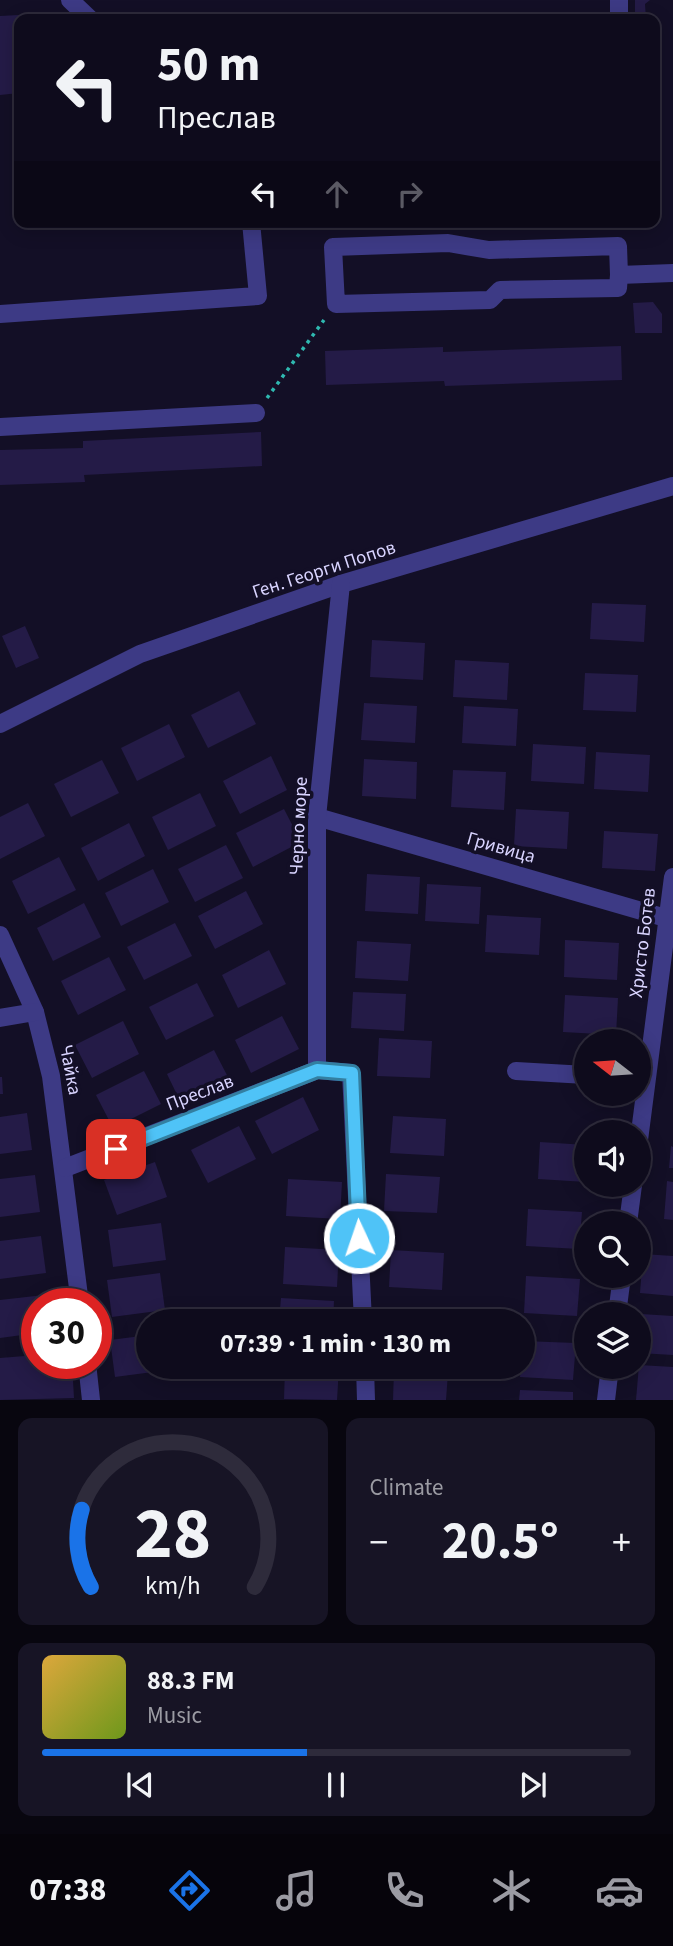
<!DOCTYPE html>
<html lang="en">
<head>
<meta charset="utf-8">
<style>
	body { margin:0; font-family:"Source Sans 3",sans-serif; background:#171425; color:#f1f3f6; height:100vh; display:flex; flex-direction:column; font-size:26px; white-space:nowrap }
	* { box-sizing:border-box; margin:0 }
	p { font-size:23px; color:#9b9ba3 }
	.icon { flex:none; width:38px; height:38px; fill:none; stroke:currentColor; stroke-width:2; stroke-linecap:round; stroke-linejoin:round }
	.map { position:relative; height:1400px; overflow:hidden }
	.details { display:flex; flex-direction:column; gap:18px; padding:18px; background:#08060f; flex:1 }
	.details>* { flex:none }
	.top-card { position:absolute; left:14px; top:14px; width:646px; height:214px; border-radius:14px; box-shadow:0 4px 18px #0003,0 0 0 2px #2e2b3b; background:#0e0b1c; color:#f1f3f6; overflow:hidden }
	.needle { width:46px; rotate:287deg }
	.tools { position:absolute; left:574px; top:1029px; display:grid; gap:14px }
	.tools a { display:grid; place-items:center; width:77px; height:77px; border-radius:50%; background:#0e0b1c; box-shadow:0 4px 18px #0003,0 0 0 2px #2e2b3b; font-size:35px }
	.speed { position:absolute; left:21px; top:1288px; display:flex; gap:14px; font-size:35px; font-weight:700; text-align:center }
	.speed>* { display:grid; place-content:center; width:91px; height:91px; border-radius:50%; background:#0e0b1c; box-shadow:0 4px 18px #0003,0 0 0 2px #2e2b3b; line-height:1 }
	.speed .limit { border:10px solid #d22; background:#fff; color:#111 }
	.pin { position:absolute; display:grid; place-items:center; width:60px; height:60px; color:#fff; margin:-30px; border-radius:14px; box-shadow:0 4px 10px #0006 }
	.me { position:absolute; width:77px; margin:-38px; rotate:357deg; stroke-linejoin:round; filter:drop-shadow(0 0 5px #0008) }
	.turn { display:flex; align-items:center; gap:24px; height:147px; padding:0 28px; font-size:32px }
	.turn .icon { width:91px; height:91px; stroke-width:2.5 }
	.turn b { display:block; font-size:49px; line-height:60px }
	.lanes { display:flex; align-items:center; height:66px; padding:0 28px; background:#0003; justify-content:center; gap:35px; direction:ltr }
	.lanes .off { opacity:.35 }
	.big { font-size:52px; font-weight:700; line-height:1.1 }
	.details .widget { flex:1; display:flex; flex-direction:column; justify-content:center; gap:10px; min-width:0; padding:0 24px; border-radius:14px; background:#171425 }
	.details .dial { align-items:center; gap:0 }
	.dial svg { height:182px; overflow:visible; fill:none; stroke:#2e2b3b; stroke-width:7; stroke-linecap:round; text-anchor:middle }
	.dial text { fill:#f1f3f6; stroke:none }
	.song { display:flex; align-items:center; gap:21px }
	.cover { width:84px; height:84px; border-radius:10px; background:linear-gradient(135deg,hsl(40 70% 55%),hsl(80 70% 35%)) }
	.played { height:7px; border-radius:4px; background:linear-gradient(90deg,#1a73e8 45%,#2e2b3b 45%) }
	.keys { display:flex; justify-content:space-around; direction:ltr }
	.heat { display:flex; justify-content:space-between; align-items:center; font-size:38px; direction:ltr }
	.details .tiles { flex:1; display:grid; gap:18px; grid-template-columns:1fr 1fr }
	.widget:last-child { grid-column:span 2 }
	.trip { position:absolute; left:136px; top:1309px; width:399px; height:70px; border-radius:35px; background:#0e0b1c; box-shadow:0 4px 18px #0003,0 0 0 2px #2e2b3b; font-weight:700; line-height:70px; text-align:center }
	.tab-bar { display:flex; height:112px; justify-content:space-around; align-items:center; background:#06040b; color:#9b9ba3 }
	.tab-bar .icon { width:49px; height:49px }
	.tab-bar .selected { color:#1a73e8 }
	.tab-bar b { font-size:32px; color:#f1f3f6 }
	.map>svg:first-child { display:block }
	.building { fill:#241b47 }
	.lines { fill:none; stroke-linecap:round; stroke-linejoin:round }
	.path { stroke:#2fb8b0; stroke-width:3.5; stroke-dasharray:3.5 5; stroke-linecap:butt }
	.minor { stroke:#3d3a85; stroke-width:18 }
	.route-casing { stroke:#337fa1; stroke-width:18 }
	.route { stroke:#4fc3f7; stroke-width:12 }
	.labels { text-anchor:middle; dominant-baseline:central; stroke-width:7; stroke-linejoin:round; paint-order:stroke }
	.street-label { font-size:19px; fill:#d9d4ff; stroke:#130f26 }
</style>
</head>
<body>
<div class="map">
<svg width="673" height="1400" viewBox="0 0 673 1400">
	<rect width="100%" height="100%" fill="#130f26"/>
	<g class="building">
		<polygon points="635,0 650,0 645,4 646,19 635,19"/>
		<polygon points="19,15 19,93 0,95 0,16"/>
		<polygon points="653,302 662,314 662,333 635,333 633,303"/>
		<polygon points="621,346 622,380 445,386 444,381 326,385 325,351 443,347 443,352"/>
		<polygon points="261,432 262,466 84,475 85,482 0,485 0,450 83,448 83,441"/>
		<polygon points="592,603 646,605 644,642 590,639"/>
		<polygon points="25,626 39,658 16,668 2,636"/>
		<polygon points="372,640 425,643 423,680 370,677"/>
		<polygon points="455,660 509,663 507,700 453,697"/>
		<polygon points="585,673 638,675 636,712 583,710"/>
		<polygon points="239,691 256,724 208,748 191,715"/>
		<polygon points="364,703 417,706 415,743 361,740"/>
		<polygon points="464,706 518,709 516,746 462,743"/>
		<polygon points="169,724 185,757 137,781 121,748"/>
		<polygon points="533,744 586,747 584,784 531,781"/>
		<polygon points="596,752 650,755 648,792 594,789"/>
		<polygon points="271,756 287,790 240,814 223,781"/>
		<polygon points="364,759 417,762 416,799 362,796"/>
		<polygon points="102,760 119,793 71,817 54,784"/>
		<polygon points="453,770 506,772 504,810 451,807"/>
		<polygon points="200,793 216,826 168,850 152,817"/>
		<polygon points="28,803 45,836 0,859 0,817"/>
		<polygon points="284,809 301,842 253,867 236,833"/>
		<polygon points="516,809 569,812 567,849 514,846"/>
		<polygon points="129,823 145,856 98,881 81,848"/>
		<polygon points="604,831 658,834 655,871 602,868"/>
		<polygon points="226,845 243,878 195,902 178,869"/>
		<polygon points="59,857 76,890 28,914 12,881"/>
		<polygon points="153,869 169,902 121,926 105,893"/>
		<polygon points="367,874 420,877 418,914 365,911"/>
		<polygon points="427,884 481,887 479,924 425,921"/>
		<polygon points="246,891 263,924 215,949 198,916"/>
		<polygon points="84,903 101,937 53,961 37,928"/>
		<polygon points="487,915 541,918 539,955 485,952"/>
		<polygon points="175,923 192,956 144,980 127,947"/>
		<polygon points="565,940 619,943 617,980 564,977"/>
		<polygon points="357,941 411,944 408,981 355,978"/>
		<polygon points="269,950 286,984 238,1008 222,975"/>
		<polygon points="109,957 126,990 78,1015 61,981"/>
		<polygon points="197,983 214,1016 166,1040 149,1007"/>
		<polygon points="353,992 406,994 404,1031 351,1028"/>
		<polygon points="565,995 618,998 616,1035 563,1032"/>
		<polygon points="282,1016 299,1049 251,1073 235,1040"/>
		<polygon points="123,1021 139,1054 92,1078 75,1045"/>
		<polygon points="379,1038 432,1041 430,1078 377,1076"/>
		<polygon points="214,1050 231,1083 183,1107 167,1074"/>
		<polygon points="144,1071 161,1104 113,1128 96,1095"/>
		<polygon points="0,1077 2,1077 3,1094 0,1094"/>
		<polygon points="303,1097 319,1130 272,1154 255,1121"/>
		<polygon points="27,1113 32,1150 0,1154 0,1117"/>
		<polygon points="393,1116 446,1119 444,1156 390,1153"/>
		<polygon points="239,1126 256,1159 208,1183 191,1150"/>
		<polygon points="540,1142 586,1145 586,1182 538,1179"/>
		<polygon points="671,1146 673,1147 673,1168 669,1168"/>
		<polygon points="155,1162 167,1197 117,1215 104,1180"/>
		<polygon points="386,1174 440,1177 437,1213 384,1211"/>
		<polygon points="35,1175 40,1212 0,1217 0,1179"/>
		<polygon points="288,1179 342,1182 340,1219 286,1216"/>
		<polygon points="667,1181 673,1182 673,1220 664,1219"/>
		<polygon points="528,1209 582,1212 579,1249 526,1246"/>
		<polygon points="161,1223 166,1260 113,1267 108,1230"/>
		<polygon points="41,1236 46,1273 0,1279 0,1241"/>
		<polygon points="285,1247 339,1250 337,1287 283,1284"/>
		<polygon points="391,1250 444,1253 442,1290 389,1287"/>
		<polygon points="643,1254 673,1256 673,1296 640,1293"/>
		<polygon points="160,1273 165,1310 112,1317 107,1280"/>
		<polygon points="526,1276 580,1279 577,1316 524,1313"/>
		<polygon points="44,1295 45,1304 37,1304 37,1333 0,1338 0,1300"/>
		<polygon points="281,1298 334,1301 333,1321 279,1321"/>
		<polygon points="397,1312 450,1314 450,1321 396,1321"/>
		<polygon points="641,1314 673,1316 673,1355 639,1353"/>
		<polygon points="149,1335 149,1367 167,1367 168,1370 115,1377 110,1340"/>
		<polygon points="523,1341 576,1343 573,1380 520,1377"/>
		<polygon points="37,1355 37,1363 72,1363 74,1398 0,1400 0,1358"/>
		<polygon points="639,1365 673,1367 673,1400 636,1400"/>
		<polygon points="285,1367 339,1367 337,1400 284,1399"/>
		<polygon points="394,1370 448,1373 446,1400 393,1400"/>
		<polygon points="520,1390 573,1392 573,1400 519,1400"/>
	</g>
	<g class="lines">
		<polyline class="path" points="267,398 324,320"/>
		<g class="minor">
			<polyline points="70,0 90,19"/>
			<polyline points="619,19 619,0"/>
			<polyline points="619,275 618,288 500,290 490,300 336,304 333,247 448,243 489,250 618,246 619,275 673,273"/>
			<polyline points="0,314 258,296 251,222"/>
			<polyline points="0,427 256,413"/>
			<polyline points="0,724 140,654 341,584 673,486"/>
			<polyline points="317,817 673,920"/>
			<polyline points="0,935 35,1012 51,1076 80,1304"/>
			<polyline points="0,1018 35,1012"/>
			<polyline points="317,1070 317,817 341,584"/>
			<polyline points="516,1071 586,1075"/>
			<polyline points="639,1140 673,877"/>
			<polyline points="65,1168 317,1070 351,1073 363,1321"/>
			<polyline points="628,1223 633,1185"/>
			<polyline points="617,1314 622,1276"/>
			<polyline points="87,1363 91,1400"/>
			<polyline points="365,1367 366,1400"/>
			<polyline points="606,1400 610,1367"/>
		</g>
	</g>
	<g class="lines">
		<g class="route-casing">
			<polyline id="route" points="116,1149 317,1070 352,1073 359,1238"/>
		</g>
		<use href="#route" class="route"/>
	</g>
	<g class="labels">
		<g class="street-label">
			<text transform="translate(324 570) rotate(-18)">Ген. Георги Попов</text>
			<text transform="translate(299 826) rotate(-87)">Черно море</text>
			<text transform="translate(501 848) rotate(16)">Гривица</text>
			<text transform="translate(643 943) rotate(-83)">Христо Ботев</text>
			<text transform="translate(70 1070) rotate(79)">Чайка</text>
			<text transform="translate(200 1093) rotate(-21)">Преслав</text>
		</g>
	</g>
</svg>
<div class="tools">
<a><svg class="needle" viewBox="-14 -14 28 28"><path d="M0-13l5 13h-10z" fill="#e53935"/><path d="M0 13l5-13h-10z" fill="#9b9ba3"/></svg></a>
<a><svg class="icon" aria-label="sound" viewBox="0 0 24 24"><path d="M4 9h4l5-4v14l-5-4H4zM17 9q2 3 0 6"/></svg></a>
<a><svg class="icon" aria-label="search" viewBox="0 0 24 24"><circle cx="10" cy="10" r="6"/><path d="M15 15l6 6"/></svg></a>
<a><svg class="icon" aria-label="layers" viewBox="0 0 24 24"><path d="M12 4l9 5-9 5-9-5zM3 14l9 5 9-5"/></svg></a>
</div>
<div class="speed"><div class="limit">30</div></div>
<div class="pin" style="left:116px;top:1149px;background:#d93025"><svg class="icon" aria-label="arrive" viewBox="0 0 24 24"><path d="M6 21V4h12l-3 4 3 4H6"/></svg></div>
<svg class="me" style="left:359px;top:1238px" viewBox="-20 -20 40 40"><circle r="17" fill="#4fc3f7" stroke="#fff" stroke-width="3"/><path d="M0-11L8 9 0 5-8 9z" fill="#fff"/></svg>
<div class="trip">07:39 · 1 min · 130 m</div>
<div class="top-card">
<div class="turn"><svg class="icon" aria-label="left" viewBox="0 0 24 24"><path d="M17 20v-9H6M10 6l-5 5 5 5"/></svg><div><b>50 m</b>Преслав</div></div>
<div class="lanes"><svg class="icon" aria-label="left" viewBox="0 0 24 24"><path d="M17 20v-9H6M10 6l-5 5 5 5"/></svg><svg class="icon off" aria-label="ahead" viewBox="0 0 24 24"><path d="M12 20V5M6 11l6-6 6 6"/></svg><svg class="icon off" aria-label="right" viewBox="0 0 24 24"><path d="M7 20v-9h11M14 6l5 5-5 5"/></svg></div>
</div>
</div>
<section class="details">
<div class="tiles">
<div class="widget dial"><svg viewBox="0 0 100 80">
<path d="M14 69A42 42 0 1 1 86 69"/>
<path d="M14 69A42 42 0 0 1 10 35" stroke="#1a73e8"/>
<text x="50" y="56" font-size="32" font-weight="700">28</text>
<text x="50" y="72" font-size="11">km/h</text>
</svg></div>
<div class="widget"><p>Climate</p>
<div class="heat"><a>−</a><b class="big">20.5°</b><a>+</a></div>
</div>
<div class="widget">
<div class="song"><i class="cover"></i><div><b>88.3 FM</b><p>Music</p></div></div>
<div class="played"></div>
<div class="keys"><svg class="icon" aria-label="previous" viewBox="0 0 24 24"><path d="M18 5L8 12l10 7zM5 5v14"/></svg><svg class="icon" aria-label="pause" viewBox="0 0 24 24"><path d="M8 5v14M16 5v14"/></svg><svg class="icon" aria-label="next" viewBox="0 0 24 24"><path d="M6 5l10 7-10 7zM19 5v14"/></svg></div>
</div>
</div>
</section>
<nav class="tab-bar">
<b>07:38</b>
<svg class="icon selected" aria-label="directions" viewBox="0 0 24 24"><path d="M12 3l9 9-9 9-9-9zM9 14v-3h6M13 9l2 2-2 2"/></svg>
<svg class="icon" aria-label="music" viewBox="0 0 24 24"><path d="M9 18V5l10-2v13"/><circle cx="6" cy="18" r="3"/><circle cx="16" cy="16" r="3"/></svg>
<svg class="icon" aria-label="phone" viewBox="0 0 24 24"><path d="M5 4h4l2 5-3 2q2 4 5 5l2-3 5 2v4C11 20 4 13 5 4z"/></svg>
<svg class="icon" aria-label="climate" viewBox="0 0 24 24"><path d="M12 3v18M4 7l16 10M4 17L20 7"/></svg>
<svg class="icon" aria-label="car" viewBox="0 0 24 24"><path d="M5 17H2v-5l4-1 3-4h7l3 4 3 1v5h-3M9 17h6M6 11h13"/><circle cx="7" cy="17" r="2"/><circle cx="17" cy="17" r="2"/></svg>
</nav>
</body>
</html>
